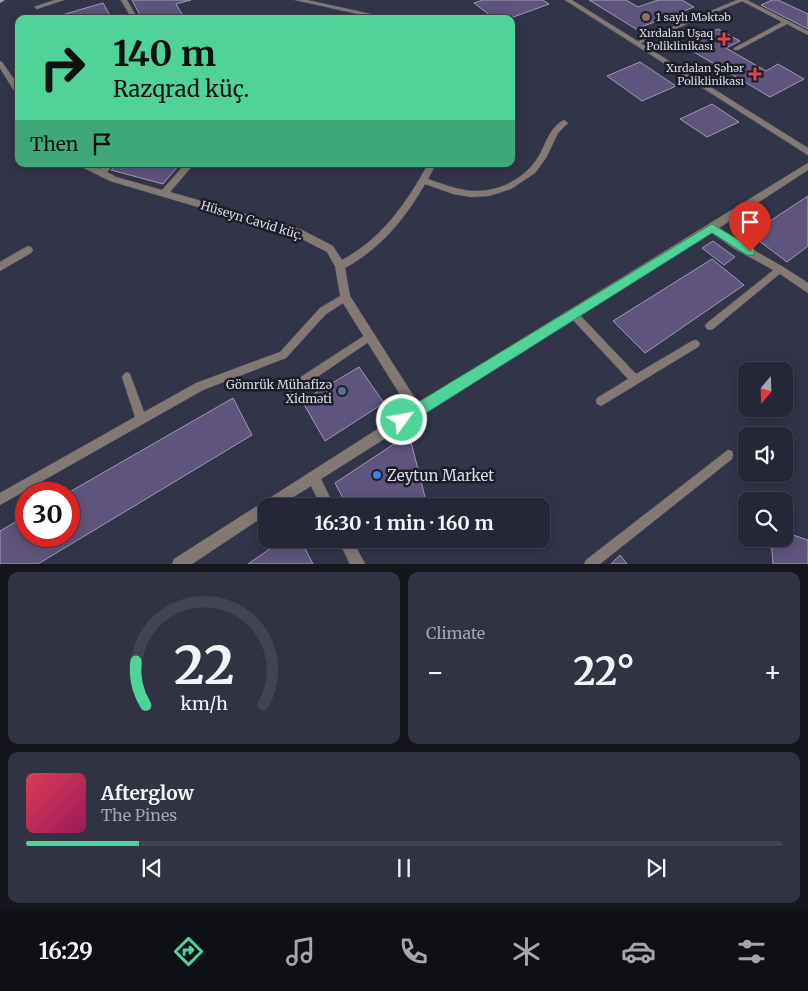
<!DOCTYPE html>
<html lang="en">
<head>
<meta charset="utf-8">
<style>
	body { margin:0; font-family:Merriweather,serif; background:#323342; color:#f1f3f6; height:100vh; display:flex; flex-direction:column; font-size:19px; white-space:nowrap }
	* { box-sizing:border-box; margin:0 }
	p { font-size:16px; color:#a4a5ad }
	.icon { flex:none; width:28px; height:28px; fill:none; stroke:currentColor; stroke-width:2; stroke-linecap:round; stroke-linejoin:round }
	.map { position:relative; height:564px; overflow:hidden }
	.side { display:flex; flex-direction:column; gap:8px; padding:8px; background:#15151e; flex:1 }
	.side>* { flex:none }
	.banner { position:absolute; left:15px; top:15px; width:500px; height:152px; border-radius:10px; box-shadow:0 2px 12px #0003,0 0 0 1px #424451; background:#4fd398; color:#111; overflow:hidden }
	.needle { width:32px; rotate:199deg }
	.buttons { position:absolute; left:738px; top:362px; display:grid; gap:10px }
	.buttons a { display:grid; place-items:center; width:55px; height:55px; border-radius:10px; background:#262736; box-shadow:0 2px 12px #0003,0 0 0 1px #424451; font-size:25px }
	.speed { position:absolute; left:15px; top:482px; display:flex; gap:10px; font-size:25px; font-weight:700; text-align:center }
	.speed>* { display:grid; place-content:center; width:65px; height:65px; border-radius:50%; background:#262736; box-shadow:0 2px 12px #0003,0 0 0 1px #424451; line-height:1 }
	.speed .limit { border:8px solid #d22; background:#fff; color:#111 }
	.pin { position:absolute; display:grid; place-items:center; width:42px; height:42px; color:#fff; margin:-51px -21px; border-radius:50% 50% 50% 0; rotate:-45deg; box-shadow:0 0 5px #0007 }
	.pin .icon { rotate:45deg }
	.me { position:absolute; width:55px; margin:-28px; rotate:58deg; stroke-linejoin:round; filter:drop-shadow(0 0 4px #0008) }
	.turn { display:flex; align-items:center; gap:18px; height:105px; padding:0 15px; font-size:22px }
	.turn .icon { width:65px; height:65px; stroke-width:2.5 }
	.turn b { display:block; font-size:35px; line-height:42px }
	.then { display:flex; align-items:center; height:48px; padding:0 15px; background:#0003; gap:10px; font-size:19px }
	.big { font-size:38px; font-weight:700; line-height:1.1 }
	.side .card { flex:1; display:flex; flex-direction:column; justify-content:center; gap:8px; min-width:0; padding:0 18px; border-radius:10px; background:#323342 }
	.side .dial { align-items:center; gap:0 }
	.dial svg { height:130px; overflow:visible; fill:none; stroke:#424451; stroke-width:7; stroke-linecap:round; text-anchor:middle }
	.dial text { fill:#f1f3f6; stroke:none }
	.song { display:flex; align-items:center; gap:15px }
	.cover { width:60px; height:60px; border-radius:8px; background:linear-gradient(135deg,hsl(350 70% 55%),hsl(330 70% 35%)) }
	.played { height:5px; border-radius:2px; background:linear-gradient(90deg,#4fd398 15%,#424451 15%) }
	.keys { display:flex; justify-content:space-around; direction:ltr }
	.heat { display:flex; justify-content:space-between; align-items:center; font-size:28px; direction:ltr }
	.side .tiles { flex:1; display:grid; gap:8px; grid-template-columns:1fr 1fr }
	.card:last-child { grid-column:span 2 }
	.trip { position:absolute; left:258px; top:498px; width:292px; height:50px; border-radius:10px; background:#262736; box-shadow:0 2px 12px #0003,0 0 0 1px #424451; font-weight:700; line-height:50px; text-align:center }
	.menu { display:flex; height:80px; justify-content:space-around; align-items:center; background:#0f1016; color:#a4a5ad }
	.menu .icon { width:35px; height:35px }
	.menu .selected { color:#4fd398 }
	.menu b { font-size:22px; color:#f1f3f6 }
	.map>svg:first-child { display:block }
	.building { fill:#5e547c; stroke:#9f9ab3 }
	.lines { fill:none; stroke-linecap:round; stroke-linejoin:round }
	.service-casing { stroke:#505265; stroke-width:1 }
	.minor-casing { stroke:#505265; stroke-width:1 }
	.tertiary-casing { stroke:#505265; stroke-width:1 }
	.secondary-casing { stroke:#505265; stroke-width:1 }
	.service { fill:#837873; fill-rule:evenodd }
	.minor { fill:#837873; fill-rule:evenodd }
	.tertiary { fill:#837873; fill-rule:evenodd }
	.secondary { fill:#af9d95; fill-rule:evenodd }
	.route { fill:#4fd398; stroke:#338963 }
	.education-dot { fill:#8d6e63; stroke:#1c1d26; stroke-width:2 }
	.health-dot { fill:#e0444e; stroke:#1c1d26; stroke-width:2 }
	.service-dot { fill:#5c6f8a; stroke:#1c1d26; stroke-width:2 }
	.shop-dot { fill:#3f7fe0; stroke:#1c1d26; stroke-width:2 }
	.labels { text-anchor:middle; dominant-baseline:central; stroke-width:5; stroke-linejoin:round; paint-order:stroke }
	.far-poi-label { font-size:11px; fill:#d8dae7; stroke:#1c1d26; text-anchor:end }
	.street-label { font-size:12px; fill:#d8dae7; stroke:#1c1d26 }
	.poi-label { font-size:12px; fill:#d8dae7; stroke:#1c1d26; text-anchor:end }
	.near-poi-label { font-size:15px; fill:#d8dae7; stroke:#1c1d26; text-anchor:start }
</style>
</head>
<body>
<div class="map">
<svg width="808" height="564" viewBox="0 0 808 564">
	<rect width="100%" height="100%" fill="#323448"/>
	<g class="building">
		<polygon points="132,0 191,0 176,4 185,19 142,19"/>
		<polygon points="483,0 543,0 549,4 508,19 495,19 474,3"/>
		<polygon points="589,0 626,0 638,7 658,0 682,0 694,7 636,29"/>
		<polygon points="772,0 778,0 808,14 808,29 761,5"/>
		<polygon points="103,3 111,17 48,19"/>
		<polygon points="718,29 740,41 726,48 766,71 778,64 804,79 770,97 682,45"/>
		<polygon points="640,62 676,86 642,101 607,76"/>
		<polygon points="712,104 739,122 707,137 680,119"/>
		<polygon points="117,164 180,164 163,184 111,170"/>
		<polygon points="808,196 808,246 787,262 750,234"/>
		<polygon points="713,241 735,257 724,265 702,248"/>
		<polygon points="712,259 744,285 645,353 613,321"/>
		<polygon points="359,367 384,403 325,441 302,401"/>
		<polygon points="233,398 252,435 38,564 0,564 0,531 26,516 26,536 69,536 69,494 66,494"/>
		<polygon points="409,434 425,497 413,506 347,506 335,483"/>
		<polygon points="784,532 808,540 808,564 773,564 771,539 784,539"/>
		<polygon points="284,539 300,539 313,564 248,564"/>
		<polygon points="620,555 627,564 611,564"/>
	</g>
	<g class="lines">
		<g class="service-casing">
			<g id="service">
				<polygon points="55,0 64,0 37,9 34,7"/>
				<polygon points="121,0 127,0 138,19 132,19"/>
				<polygon points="740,0 747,0 808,31 808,35 787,24 738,50 734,50 734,48 782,22"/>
				<polygon points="780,265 783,267 784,269 783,271 713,329 710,330 707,329 705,326 707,323"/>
				<polygon points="345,293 348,294 349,297 348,300 326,314 286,358 203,390 0,505 0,493 135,417 122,377 124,374 127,372 130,374 144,412 196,383 280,352 320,308"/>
				<polygon points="574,311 577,312 636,374 692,341 695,340 698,341 700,344 698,347 601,406 597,404 596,401 597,398 628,379 571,318 569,315 571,312"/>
				<polygon points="370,332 373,333 375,336 373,339 295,392 291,394 287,392 286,389 287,386"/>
				<polygon points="728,450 732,451 733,455 732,459 600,564 584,564 586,560"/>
			</g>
		</g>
		<g class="minor-casing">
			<g id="minor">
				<polygon points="295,0 307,0 394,19 380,19"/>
				<polygon points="737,0 745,0 639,44 634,43"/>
				<polygon points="0,61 2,62 19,86 19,94 16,94 0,68"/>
				<path d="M564,120L568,123L558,133L546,158L535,173L511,189L489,196L471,197L453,194L425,184C405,219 381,248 345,268L350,296L418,403L808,163V170L719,228C747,248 779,263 808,283V293L777,272L733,248L711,232L321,479L334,506H321L311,486L279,506H266V515L192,564H172L174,559L409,409L341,300L335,266L327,252L296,236L110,181L80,166L79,164H90L100,169L105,164H114L107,172L116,177L162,190L185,164H194L170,192L302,230L333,246L342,260C382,239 407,202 428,164H436L428,179C440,183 452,188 465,190C494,195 526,180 540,154C546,142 551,126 564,120Z"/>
				<polygon points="28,246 31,247 33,250 31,253 0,271 0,262"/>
				<polygon points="338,539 352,539 365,564 350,564"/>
			</g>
		</g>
		<g class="tertiary-casing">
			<polygon id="tertiary" points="565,0 572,0 808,148 808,155"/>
		</g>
		<g class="secondary-casing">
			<polygon id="secondary" points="0,0 5,0 0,3"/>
		</g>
		<use href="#service" class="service"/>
		<use href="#minor" class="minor"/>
		<use href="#tertiary" class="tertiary"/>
		<use href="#secondary" class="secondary"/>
	</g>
	<polygon class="route" points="712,224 754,249 754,255 747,255 712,233 407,425 402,427 397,425 395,420 397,415"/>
	<circle class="education-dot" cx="646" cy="17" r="5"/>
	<g class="health-dot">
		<path d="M721.5 31.5h5v5h5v5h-5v5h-5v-5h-5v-5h5z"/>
		<path d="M752.5 66.5h5v5h5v5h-5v5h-5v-5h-5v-5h5z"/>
	</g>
	<circle class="service-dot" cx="342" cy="391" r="5"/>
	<circle class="shop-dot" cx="377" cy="475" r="5"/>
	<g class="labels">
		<g class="far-poi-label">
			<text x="656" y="17" text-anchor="start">1 saylı Məktəb</text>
			<text x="713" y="33">Xırdalan Uşaq<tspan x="713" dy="13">Poliklinikası</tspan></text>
			<text x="744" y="68">Xırdalan Şəhər<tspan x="744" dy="13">Poliklinikası</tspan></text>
		</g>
		<g class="street-label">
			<text transform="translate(252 220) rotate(17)">Hüseyn Cavid küç.</text>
		</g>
		<g class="poi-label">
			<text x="332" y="384">Gömrük Mühafizə<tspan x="332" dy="14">Xidməti</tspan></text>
		</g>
		<g class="near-poi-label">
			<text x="387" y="475">Zeytun Market</text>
		</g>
	</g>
</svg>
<div class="buttons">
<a><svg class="needle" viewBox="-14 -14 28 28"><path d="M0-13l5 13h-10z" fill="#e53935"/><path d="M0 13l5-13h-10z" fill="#a4a5ad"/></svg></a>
<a><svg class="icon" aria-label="sound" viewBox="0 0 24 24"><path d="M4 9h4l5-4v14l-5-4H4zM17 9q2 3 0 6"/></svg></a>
<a><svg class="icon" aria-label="search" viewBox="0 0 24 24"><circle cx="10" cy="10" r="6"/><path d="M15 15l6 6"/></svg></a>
</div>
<div class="speed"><div class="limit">30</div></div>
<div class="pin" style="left:750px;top:252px;background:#d93025"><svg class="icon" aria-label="arrive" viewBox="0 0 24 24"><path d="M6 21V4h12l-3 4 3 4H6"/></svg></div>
<svg class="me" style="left:402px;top:420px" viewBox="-20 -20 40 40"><circle r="17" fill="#4fd398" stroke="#fff" stroke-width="3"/><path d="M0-11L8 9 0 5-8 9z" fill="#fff"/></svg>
<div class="trip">16:30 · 1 min · 160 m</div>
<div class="banner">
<div class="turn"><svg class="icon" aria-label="right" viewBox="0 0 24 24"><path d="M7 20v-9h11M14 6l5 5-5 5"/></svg><div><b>140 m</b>Razqrad küç.</div></div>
<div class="then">Then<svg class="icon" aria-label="arrive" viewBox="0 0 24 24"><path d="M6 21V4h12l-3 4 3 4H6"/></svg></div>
</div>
</div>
<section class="side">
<div class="tiles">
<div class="card dial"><svg viewBox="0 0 100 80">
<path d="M14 69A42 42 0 1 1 86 69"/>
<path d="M14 69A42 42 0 0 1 8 42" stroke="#4fd398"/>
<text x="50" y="56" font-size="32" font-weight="700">22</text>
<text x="50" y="72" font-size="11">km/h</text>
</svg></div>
<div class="card"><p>Climate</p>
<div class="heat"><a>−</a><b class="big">22°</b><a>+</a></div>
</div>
<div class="card">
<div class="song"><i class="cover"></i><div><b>Afterglow</b><p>The Pines</p></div></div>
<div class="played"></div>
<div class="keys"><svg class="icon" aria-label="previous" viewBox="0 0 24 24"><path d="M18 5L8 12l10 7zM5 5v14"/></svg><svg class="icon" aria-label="pause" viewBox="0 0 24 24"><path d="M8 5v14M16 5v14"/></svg><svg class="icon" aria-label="next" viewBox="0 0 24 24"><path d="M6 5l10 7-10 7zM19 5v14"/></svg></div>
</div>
</div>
</section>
<nav class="menu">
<b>16:29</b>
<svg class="icon selected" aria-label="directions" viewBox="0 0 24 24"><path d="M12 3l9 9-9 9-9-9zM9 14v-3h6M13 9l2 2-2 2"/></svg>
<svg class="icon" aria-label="music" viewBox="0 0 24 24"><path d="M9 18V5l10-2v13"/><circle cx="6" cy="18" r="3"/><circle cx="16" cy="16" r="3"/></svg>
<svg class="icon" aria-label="phone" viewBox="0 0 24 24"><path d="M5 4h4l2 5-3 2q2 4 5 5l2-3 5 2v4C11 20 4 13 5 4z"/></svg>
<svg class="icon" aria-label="climate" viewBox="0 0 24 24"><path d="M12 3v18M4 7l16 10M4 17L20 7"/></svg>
<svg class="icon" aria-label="car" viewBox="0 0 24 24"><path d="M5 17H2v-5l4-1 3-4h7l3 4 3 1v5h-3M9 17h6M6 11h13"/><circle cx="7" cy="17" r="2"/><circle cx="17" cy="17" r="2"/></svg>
<svg class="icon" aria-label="filters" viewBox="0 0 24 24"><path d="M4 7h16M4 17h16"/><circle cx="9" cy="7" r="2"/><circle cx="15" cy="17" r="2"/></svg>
</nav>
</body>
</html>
